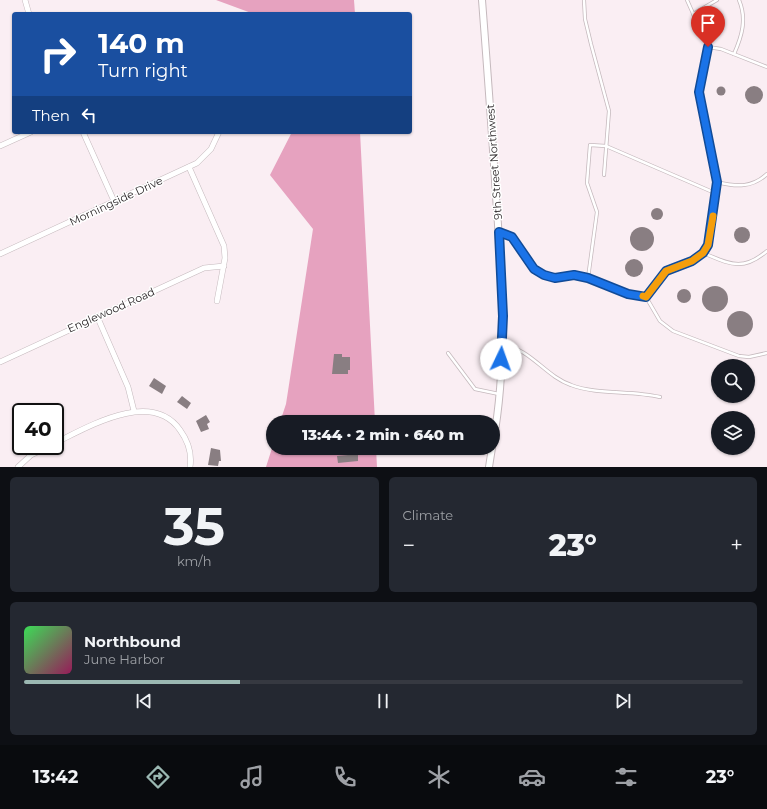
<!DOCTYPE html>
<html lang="en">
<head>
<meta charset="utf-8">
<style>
	body { margin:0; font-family:Montserrat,sans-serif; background:#242831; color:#f1f3f6; height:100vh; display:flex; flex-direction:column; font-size:15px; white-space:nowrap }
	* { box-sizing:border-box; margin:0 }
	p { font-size:13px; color:#9ea1a6 }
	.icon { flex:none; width:22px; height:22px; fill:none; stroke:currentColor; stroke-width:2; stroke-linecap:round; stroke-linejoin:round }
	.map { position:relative; height:467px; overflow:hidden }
	.side { display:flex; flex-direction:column; gap:10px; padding:10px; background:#0d0f14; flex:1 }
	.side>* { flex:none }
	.hud { position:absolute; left:12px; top:12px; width:400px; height:122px; border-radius:4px; box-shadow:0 1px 3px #0004; background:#1a4fa0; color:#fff; overflow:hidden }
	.tools { position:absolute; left:711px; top:359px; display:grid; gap:8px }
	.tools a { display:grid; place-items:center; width:44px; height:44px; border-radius:50%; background:#171b24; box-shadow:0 1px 3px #0004; font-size:20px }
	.speed { position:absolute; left:12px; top:403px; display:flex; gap:8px; font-size:20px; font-weight:700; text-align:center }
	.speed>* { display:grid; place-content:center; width:52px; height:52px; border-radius:50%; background:#171b24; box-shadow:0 1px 3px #0004; line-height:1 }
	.speed .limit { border:2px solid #111; border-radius:6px; background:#fff; color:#111 }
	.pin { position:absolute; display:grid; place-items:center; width:34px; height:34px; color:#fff; margin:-41px -17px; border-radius:50% 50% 50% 0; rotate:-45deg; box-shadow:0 0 4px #0007 }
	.pin .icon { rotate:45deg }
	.me { position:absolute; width:44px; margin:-22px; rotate:3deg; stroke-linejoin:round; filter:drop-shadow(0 0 3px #0008) }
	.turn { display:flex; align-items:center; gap:14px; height:84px; padding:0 20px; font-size:18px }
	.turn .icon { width:52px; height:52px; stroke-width:2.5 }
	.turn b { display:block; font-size:28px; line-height:34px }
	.then { display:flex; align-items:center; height:38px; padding:0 20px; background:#0003; gap:8px; font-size:15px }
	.big { font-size:30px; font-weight:800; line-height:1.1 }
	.side .tile { flex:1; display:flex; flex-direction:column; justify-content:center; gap:6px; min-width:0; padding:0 14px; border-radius:6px; background:#242831 }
	.side .dial { align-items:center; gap:0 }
	.dial b { font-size:52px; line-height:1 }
	.song { display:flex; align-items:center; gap:12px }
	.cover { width:48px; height:48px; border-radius:6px; background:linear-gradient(135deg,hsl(130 70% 55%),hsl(330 70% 35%)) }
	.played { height:4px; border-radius:2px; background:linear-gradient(90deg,#9bb8b2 30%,#363941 30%) }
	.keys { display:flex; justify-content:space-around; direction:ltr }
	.heat { display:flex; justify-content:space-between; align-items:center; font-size:22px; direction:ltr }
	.side .tiles { flex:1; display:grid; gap:10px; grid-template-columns:1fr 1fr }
	.tile:last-child { grid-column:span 2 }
	.trip { position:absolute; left:266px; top:415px; width:234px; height:40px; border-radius:20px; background:#171b24; box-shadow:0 1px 3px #0004; font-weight:800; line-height:40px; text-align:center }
	.tabs { display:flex; height:64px; justify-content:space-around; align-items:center; background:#090b0e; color:#9ea1a6 }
	.tabs .icon { width:28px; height:28px }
	.tabs .selected { color:#9bb8b2 }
	.tabs b { font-size:18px; color:#f1f3f6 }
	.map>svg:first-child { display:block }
	.forest { fill:#e6a2bf }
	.building { fill:#897e82 }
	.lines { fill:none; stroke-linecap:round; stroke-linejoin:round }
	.service-casing { stroke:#c5b9bd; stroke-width:4 }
	.minor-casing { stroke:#c5b9bd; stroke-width:6 }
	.tertiary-casing { stroke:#c5b9bd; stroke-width:8 }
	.service { stroke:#fff; stroke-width:2.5 }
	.minor { stroke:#fff; stroke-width:5 }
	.tertiary { stroke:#fff; stroke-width:6 }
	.route-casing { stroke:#114b97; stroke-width:10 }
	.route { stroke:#1a73e8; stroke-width:7 }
	.slow { stroke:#f59e0b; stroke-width:7 }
	.labels { text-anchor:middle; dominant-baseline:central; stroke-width:3; stroke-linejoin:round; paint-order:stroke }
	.street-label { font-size:11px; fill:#2b2628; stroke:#fff }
</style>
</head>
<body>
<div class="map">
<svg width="767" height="467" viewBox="0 0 767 467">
	<rect width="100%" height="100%" fill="#faeef3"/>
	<g class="forest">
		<polygon points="216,0 354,0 355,14 254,14"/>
		<polygon points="292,132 360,132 375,422 280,422 286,404 313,229 270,175"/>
		<polygon points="273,445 273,448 376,448 377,467 266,467"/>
	</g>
	<g class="building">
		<circle cx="718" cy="24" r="4"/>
		<circle cx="754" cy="95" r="9"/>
		<circle cx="721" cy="91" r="4.5"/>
		<circle cx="657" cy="214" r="6"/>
		<circle cx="642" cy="239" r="12"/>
		<circle cx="742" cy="235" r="8"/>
		<circle cx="634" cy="268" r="9"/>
		<circle cx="715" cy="299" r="13"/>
		<circle cx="684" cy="296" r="7"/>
		<circle cx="740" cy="324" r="13"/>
		<polygon points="334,354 342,354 342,357 350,357 350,370 348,370 348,374 332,374"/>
		<polygon points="154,378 166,386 162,394 149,386"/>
		<polygon points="182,396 191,403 187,409 177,402"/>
		<polygon points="206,415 210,422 207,424 209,429 201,432 196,421"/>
		<polygon points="211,448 220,450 221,461 219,461 218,466 208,465"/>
		<polygon points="347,448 358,448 358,461 338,463 337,456 348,455"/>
	</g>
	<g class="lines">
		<g class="service-casing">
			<g id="service">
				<polyline points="584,0 585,19 591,44 609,111 604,175"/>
				<polyline points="693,14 717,0"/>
				<polyline points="708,47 721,49 767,67"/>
				<path d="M734,54C742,36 747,19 739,0"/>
				<path d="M717,182C736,187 752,188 767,174"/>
				<polyline points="715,193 606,146 590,145 587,183 597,212 588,278 628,294 646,297 660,321 673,331 739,356 749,357 767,353"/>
				<polyline points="500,232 512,237 534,269 544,275 555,278 574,275 588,278"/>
				<path d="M703,253C730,264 742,272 767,251"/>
				<polyline points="646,297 666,271 692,261 703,253 708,245 717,182 699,92 708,47 687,0"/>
				<path d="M503,345C531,349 545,376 571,385C597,395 632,390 660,397"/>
				<polyline points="448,353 475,389 499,394"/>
			</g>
		</g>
		<g class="minor-casing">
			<g id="minor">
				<polyline points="25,0 29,14"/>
				<polyline points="83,132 114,201"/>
				<polyline points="0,146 31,132"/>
				<polyline points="189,167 224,246 225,258 217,301"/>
				<polyline points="0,254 197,163 211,149 219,132"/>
				<polyline points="97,316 128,387 134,411"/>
				<polyline points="0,362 204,268 224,266"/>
				<path d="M55,443C88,427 151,389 180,430C188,441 192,454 190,467"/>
				<polyline points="18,467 31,455 50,446"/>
			</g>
		</g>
		<g class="tertiary-casing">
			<g id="tertiary">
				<path d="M482,0C487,65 492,131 496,196C502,278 508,361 493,443"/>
				<polyline points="489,467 492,448"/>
			</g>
		</g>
		<use href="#service" class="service"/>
		<use href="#minor" class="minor"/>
		<use href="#tertiary" class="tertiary"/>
	</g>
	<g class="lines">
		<g class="route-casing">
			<polyline id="route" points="501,359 503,316 499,232 512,237 534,269 544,275 555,278 574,275 588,278 628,294 646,297 666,271 692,261 703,253 708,245 717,182 699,92 708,47"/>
		</g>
		<use href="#route" class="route"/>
		<polyline class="slow" points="643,296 646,297 666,271 692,261 703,253 708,245 713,216"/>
	</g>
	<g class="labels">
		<g class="street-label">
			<text transform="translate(494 162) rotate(-94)">9th Street Northwest</text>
			<text transform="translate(116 201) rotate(-25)">Morningside Drive</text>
			<text transform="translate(111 310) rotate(-24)">Englewood Road</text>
		</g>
	</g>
</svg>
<div class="tools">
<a><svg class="icon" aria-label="search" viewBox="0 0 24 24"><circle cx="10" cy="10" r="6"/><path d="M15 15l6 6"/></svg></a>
<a><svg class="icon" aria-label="layers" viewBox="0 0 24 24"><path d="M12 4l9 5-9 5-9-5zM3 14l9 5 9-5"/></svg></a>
</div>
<div class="speed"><div class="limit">40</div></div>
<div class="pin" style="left:708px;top:47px;background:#d93025"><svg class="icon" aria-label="arrive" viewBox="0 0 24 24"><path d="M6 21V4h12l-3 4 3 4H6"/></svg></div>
<svg class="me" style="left:501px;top:359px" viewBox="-20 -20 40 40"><circle r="19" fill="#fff"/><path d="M0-13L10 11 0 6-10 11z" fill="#1a73e8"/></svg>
<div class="trip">13:44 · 2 min · 640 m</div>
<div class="hud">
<div class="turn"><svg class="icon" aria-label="right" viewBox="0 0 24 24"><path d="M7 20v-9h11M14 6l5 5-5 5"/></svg><div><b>140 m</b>Turn right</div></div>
<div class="then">Then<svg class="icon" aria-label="left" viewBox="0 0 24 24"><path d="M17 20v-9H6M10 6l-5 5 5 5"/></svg></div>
</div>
</div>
<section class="side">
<div class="tiles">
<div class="tile dial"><b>35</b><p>km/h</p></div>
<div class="tile"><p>Climate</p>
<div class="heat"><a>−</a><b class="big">23°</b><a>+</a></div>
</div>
<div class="tile">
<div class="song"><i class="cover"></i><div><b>Northbound</b><p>June Harbor</p></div></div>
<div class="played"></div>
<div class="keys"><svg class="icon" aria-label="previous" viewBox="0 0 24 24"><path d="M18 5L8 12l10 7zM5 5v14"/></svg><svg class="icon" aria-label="pause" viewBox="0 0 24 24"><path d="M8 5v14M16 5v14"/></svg><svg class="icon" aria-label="next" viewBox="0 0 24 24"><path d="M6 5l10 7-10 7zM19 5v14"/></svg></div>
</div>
</div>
</section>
<nav class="tabs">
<b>13:42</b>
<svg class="icon selected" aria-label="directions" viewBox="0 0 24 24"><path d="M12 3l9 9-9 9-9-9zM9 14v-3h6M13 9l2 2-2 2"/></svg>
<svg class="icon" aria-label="music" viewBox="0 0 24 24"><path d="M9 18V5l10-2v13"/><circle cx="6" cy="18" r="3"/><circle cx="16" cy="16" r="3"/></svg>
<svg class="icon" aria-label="phone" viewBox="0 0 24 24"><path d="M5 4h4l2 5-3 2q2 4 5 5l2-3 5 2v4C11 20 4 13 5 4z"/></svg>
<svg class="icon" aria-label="climate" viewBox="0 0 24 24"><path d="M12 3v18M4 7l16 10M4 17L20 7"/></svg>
<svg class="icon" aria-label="car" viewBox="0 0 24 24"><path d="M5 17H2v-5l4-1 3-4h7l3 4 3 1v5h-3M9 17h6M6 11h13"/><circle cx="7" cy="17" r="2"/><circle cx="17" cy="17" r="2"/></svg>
<svg class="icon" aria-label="filters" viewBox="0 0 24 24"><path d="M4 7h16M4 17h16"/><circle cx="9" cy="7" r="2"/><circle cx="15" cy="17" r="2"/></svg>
<b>23°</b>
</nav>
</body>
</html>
